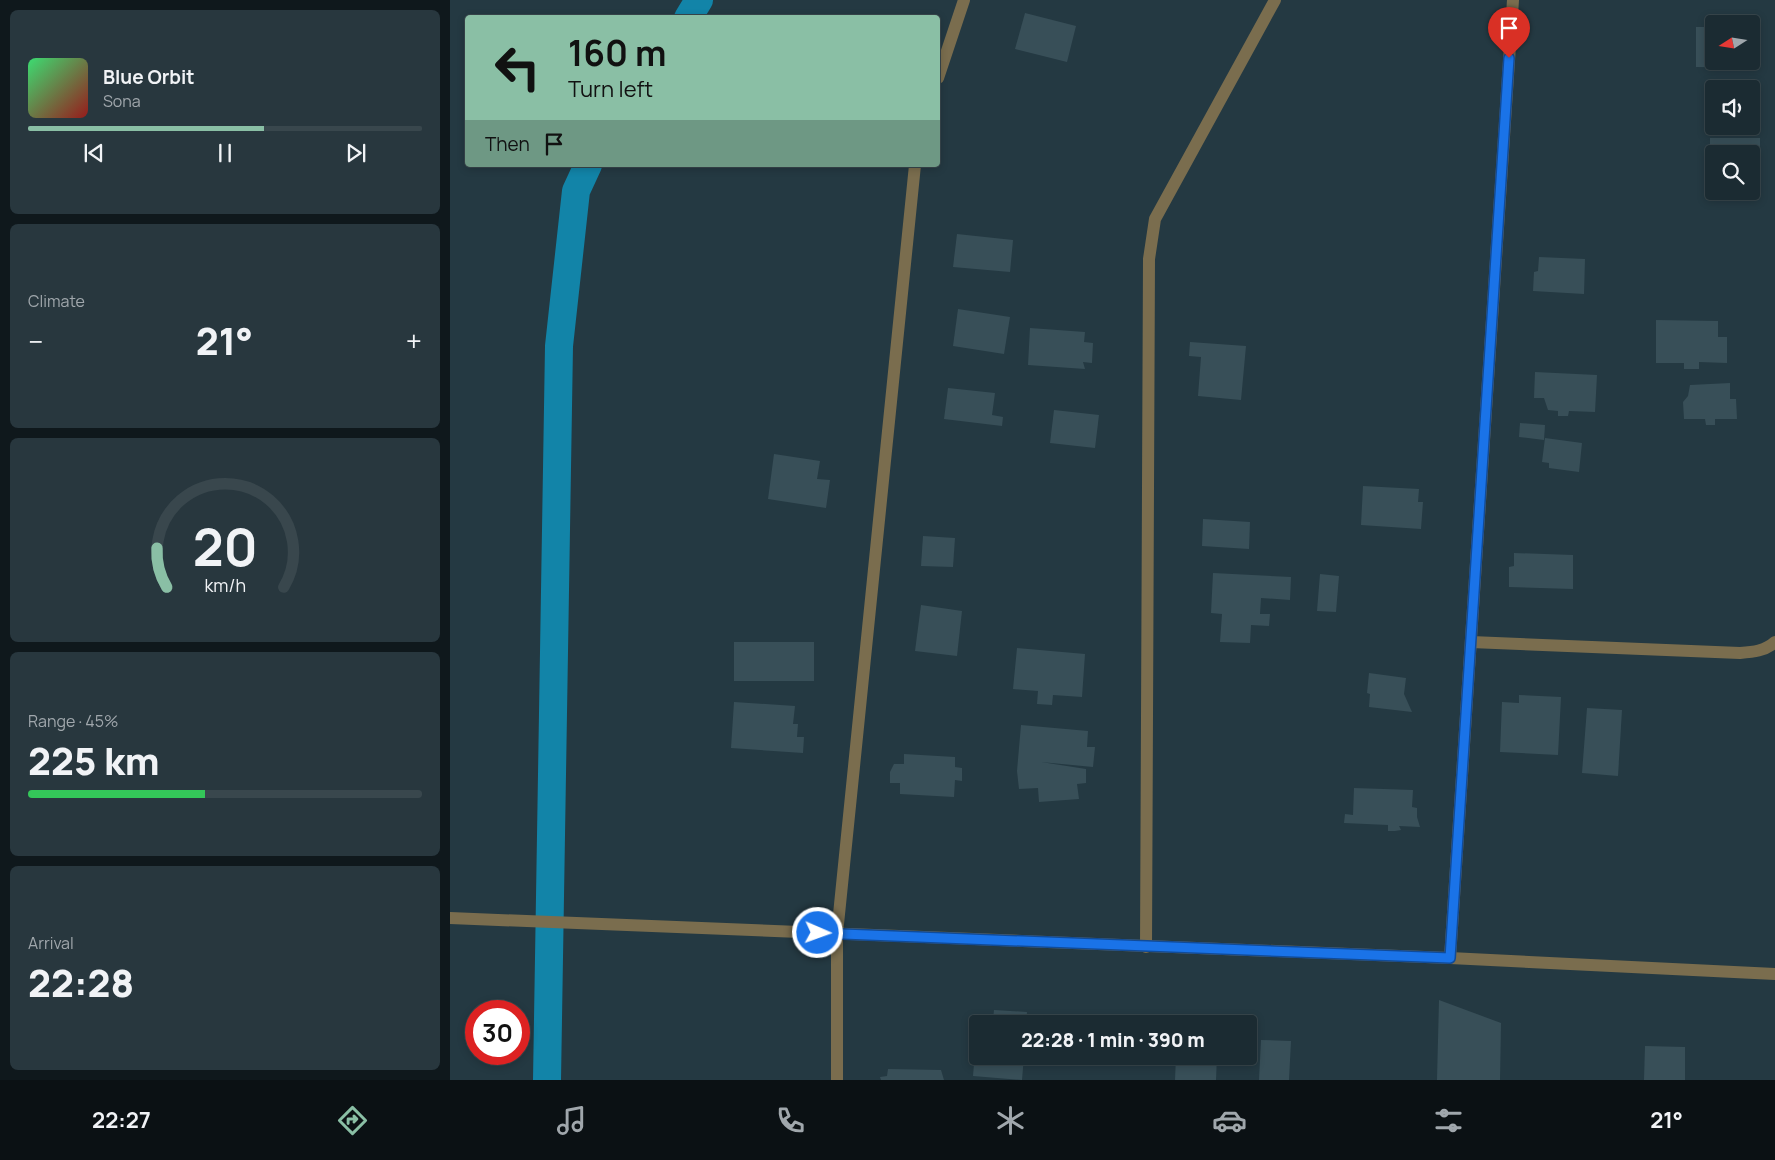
<!DOCTYPE html>
<html lang="en">
<head>
<meta charset="utf-8">
<style>
	body { margin:0; font-family:Manrope,sans-serif; background:#28373e; color:#f1f3f6; height:100vh; display:flex; flex-direction:column; font-size:19px; white-space:nowrap }
	* { box-sizing:border-box; margin:0 }
	p { font-size:16px; color:#a0a7ac }
	.icon { flex:none; width:28px; height:28px; fill:none; stroke:currentColor; stroke-width:2; stroke-linecap:round; stroke-linejoin:round }
	.map { position:relative; flex:1; overflow:hidden }
	.side { display:flex; flex-direction:column; gap:10px; padding:10px; background:#0f181c; width:450px }
	.side>* { flex:none }
	.guide { position:absolute; left:15px; top:15px; width:475px; height:152px; border-radius:5px; box-shadow:0 2px 8px #0003,0 0 0 1px #39474d; background:#8abfa5; color:#111; overflow:hidden }
	.needle { width:32px; rotate:258deg }
	.buttons { position:absolute; left:1255px; top:15px; display:grid; gap:10px }
	.buttons a { display:grid; place-items:center; width:55px; height:55px; border-radius:5px; background:#1b2b32; box-shadow:0 2px 8px #0003,0 0 0 1px #39474d; font-size:25px }
	.speed { position:absolute; left:15px; top:1000px; display:flex; gap:10px; font-size:25px; font-weight:700; text-align:center }
	.speed>* { display:grid; place-content:center; width:65px; height:65px; border-radius:50%; background:#1b2b32; box-shadow:0 2px 8px #0003,0 0 0 1px #39474d; line-height:1 }
	.speed .limit { border:8px solid #d22; background:#fff; color:#111 }
	.pin { position:absolute; display:grid; place-items:center; width:42px; height:42px; color:#fff; margin:-51px -21px; border-radius:50% 50% 50% 0; rotate:-45deg; box-shadow:0 0 5px #0007 }
	.pin .icon { rotate:45deg }
	.me { position:absolute; width:55px; margin:-28px; rotate:92deg; stroke-linejoin:round; filter:drop-shadow(0 0 4px #0008) }
	.turn { display:flex; align-items:center; gap:18px; height:105px; padding:0 20px; font-size:22px }
	.turn .icon { width:65px; height:65px; stroke-width:2.5 }
	.turn b { display:block; font-size:35px; line-height:42px }
	.then { display:flex; align-items:center; height:48px; padding:0 20px; background:#0003; gap:10px; font-size:19px }
	.big { font-size:38px; font-weight:800; line-height:1.1 }
	.side .card { flex:1; display:flex; flex-direction:column; justify-content:center; gap:8px; min-width:0; padding:0 18px; border-radius:8px; background:#28373e }
	.side .dial { align-items:center; gap:0 }
	.dial svg { height:130px; overflow:visible; fill:none; stroke:#39474d; stroke-width:7; stroke-linecap:round; text-anchor:middle }
	.dial text { fill:#f1f3f6; stroke:none }
	.song { display:flex; align-items:center; gap:15px }
	.cover { width:60px; height:60px; border-radius:8px; background:linear-gradient(135deg,hsl(140 70% 55%),hsl(0 70% 35%)) }
	.played { height:5px; border-radius:2px; background:linear-gradient(90deg,#8abfa5 60%,#39474d 60%) }
	.keys { display:flex; justify-content:space-around; direction:ltr }
	.heat { display:flex; justify-content:space-between; align-items:center; font-size:28px; direction:ltr }
	.charge { height:8px; border-radius:4px; background:linear-gradient(90deg,#34c759 45%,#39474d 0) }
	.trip { position:absolute; left:519px; top:1015px; width:288px; height:50px; border-radius:5px; background:#1b2b32; box-shadow:0 2px 8px #0003,0 0 0 1px #39474d; font-weight:800; line-height:50px; text-align:center }
	.tab-bar { display:flex; height:80px; justify-content:space-around; align-items:center; background:#0b1114; color:#a0a7ac }
	.tab-bar .icon { width:35px; height:35px }
	.tab-bar .current { color:#8abfa5 }
	.tab-bar b { font-size:22px; color:#f1f3f6 }
	main { display:flex; flex:1; min-height:0 }
	.map>svg:first-child { display:block }
	.lines { fill:none; stroke-linecap:round; stroke-linejoin:round }
	.canal { stroke:#1284a8; stroke-width:28 }
	.building { fill:#384f58; fill-rule:evenodd }
	.minor { stroke:#7a6d4e; stroke-width:12 }
	.route-casing { stroke:#114b97; stroke-width:12 }
	.route { stroke:#1a73e8; stroke-width:9 }
</style>
</head>
<body>
<main>
<section class="side">
<div class="card">
<div class="song"><i class="cover"></i><div><b>Blue Orbit</b><p>Sona</p></div></div>
<div class="played"></div>
<div class="keys"><svg class="icon" aria-label="previous" viewBox="0 0 24 24"><path d="M18 5L8 12l10 7zM5 5v14"/></svg><svg class="icon" aria-label="pause" viewBox="0 0 24 24"><path d="M8 5v14M16 5v14"/></svg><svg class="icon" aria-label="next" viewBox="0 0 24 24"><path d="M6 5l10 7-10 7zM19 5v14"/></svg></div>
</div>
<div class="card"><p>Climate</p>
<div class="heat"><a>−</a><b class="big">21°</b><a>+</a></div>
</div>
<div class="card dial"><svg viewBox="0 0 100 80">
<path d="M14 69A42 42 0 1 1 86 69"/>
<path d="M14 69A42 42 0 0 1 8 45" stroke="#8abfa5"/>
<text x="50" y="56" font-size="32" font-weight="700">20</text>
<text x="50" y="72" font-size="11">km/h</text>
</svg></div>
<div class="card"><p>Range · 45%</p><b class="big">225 km</b><div class="charge"></div></div>
<div class="card"><p>Arrival</p><b class="big">22:28</b></div>
</section>
<div class="map">
<svg width="1325" height="1080" viewBox="0 0 1325 1080">
	<rect width="100%" height="100%" fill="#243942"/>
	<g class="lines">
		<g class="canal">
			<polyline points="238,18 249,0"/>
			<polyline points="97,1080 109,346 126,191 138,165"/>
		</g>
	</g>
	<g class="building">
		<polygon points="575,13 626,26 617,62 565,49"/>
		<polygon points="1246,27 1264,27 1264,61 1301,61 1301,28 1305,28 1304,46 1310,46 1310,68 1246,67"/>
		<path d="M1260,138H1310V195H1260ZM1264,154H1301V191H1264Z"/>
		<polygon points="507,234 563,240 560,272 503,267"/>
		<polygon points="1089,257 1135,259 1134,294 1083,291 1084,272 1088,271"/>
		<polygon points="508,309 560,317 554,354 503,346"/>
		<polygon points="1206,320 1268,321 1268,337 1277,337 1277,363 1249,362 1249,369 1234,369 1234,363 1206,363"/>
		<polygon points="580,328 635,332 634,342 643,343 642,363 633,362 635,369 578,365"/>
		<polygon points="740,342 796,346 791,400 748,396 751,357 739,356"/>
		<polygon points="1085,372 1147,375 1145,412 1119,411 1118,416 1108,416 1108,411 1098,410 1094,398 1084,398"/>
		<polygon points="1280,383 1280,399 1286,399 1287,419 1265,419 1265,425 1256,425 1255,419 1234,419 1233,402 1238,396 1240,385"/>
		<polygon points="498,388 545,393 542,415 553,417 552,426 494,419"/>
		<polygon points="604,410 649,415 645,448 600,443"/>
		<polygon points="1070,423 1095,425 1094,440 1069,437"/>
		<polygon points="1095,438 1132,443 1129,472 1099,468 1099,463 1092,462"/>
		<polygon points="324,454 370,461 367,479 380,480 376,508 318,499"/>
		<polygon points="913,486 969,489 968,502 973,502 971,529 911,525"/>
		<polygon points="753,519 800,522 799,549 752,546"/>
		<polygon points="473,536 505,538 503,567 471,566"/>
		<polygon points="1064,553 1123,555 1123,589 1059,587 1059,567 1064,566"/>
		<polygon points="763,573 841,577 840,600 811,598 810,614 820,614 819,626 801,625 800,643 770,642 772,614 761,613"/>
		<polygon points="870,574 889,576 886,612 867,611"/>
		<polygon points="471,605 512,611 507,656 465,651"/>
		<rect x="284" y="642" width="80" height="39"/>
		<polygon points="567,648 635,654 632,697 603,695 602,705 587,704 588,691 563,689"/>
		<polygon points="919,673 956,678 954,694 962,712 919,707 920,694 917,693"/>
		<polygon points="1069,695 1111,697 1108,755 1050,752 1052,702 1069,703"/>
		<polygon points="284,702 345,706 343,724 348,724 347,737 354,737 353,753 281,748"/>
		<polygon points="1137,708 1172,710 1168,776 1132,773"/>
		<polygon points="571,725 638,731 637,747 645,747 643,767 591,762 636,769 636,783 627,784 629,799 589,802 588,788 569,789 567,771"/>
		<polygon points="454,754 505,757 505,767 512,768 512,781 505,780 504,797 450,794 450,783 440,783 440,772 444,764 454,764"/>
		<polygon points="904,788 963,790 962,807 967,808 967,817 970,827 949,826 951,830 945,831 938,831 938,825 894,823 895,814 903,815"/>
		<polygon points="989,1000 1051,1023 1050,1080 987,1080"/>
		<polygon points="544,1010 577,1012 576,1024 527,1024 528,1019 543,1020"/>
		<polygon points="526,1039 528,1039 528,1056 574,1056 572,1080 523,1076"/>
		<polygon points="811,1040 841,1041 839,1080 809,1080"/>
		<polygon points="1195,1046 1235,1047 1235,1080 1194,1080"/>
		<polygon points="726,1056 767,1056 766,1080 725,1080"/>
		<polygon points="438,1069 491,1070 494,1080 431,1080 430,1077 437,1076"/>
	</g>
	<g class="lines">
		<g class="minor">
			<polyline points="488,78 514,0"/>
			<path d="M1021,642L1290,653C1303,652 1315,651 1325,642"/>
			<polyline points="0,918 1000,958 1325,974"/>
			<polyline points="696,947 699,259 705,219 825,0"/>
			<polyline points="1000,958 1063,0"/>
			<polyline points="387,1080 387,934 465,165"/>
		</g>
	</g>
	<g class="lines">
		<g class="route-casing">
			<polyline id="route" points="368,933 1000,958 1059,58"/>
		</g>
		<use href="#route" class="route"/>
	</g>
</svg>
<div class="buttons">
<a><svg class="needle" viewBox="-14 -14 28 28"><path d="M0-13l5 13h-10z" fill="#e53935"/><path d="M0 13l5-13h-10z" fill="#a0a7ac"/></svg></a>
<a><svg class="icon" aria-label="sound" viewBox="0 0 24 24"><path d="M4 9h4l5-4v14l-5-4H4zM17 9q2 3 0 6"/></svg></a>
<a><svg class="icon" aria-label="search" viewBox="0 0 24 24"><circle cx="10" cy="10" r="6"/><path d="M15 15l6 6"/></svg></a>
</div>
<div class="speed"><div class="limit">30</div></div>
<div class="pin" style="left:1059px;top:58px;background:#d93025"><svg class="icon" aria-label="arrive" viewBox="0 0 24 24"><path d="M6 21V4h12l-3 4 3 4H6"/></svg></div>
<svg class="me" style="left:368px;top:933px" viewBox="-20 -20 40 40"><circle r="17" fill="#1a73e8" stroke="#fff" stroke-width="3"/><path d="M0-11L8 9 0 5-8 9z" fill="#fff"/></svg>
<div class="trip">22:28 · 1 min · 390 m</div>
<div class="guide">
<div class="turn"><svg class="icon" aria-label="left" viewBox="0 0 24 24"><path d="M17 20v-9H6M10 6l-5 5 5 5"/></svg><div><b>160 m</b>Turn left</div></div>
<div class="then">Then<svg class="icon" aria-label="arrive" viewBox="0 0 24 24"><path d="M6 21V4h12l-3 4 3 4H6"/></svg></div>
</div>
</div>
</main>
<nav class="tab-bar">
<b>22:27</b>
<svg class="icon current" aria-label="directions" viewBox="0 0 24 24"><path d="M12 3l9 9-9 9-9-9zM9 14v-3h6M13 9l2 2-2 2"/></svg>
<svg class="icon" aria-label="music" viewBox="0 0 24 24"><path d="M9 18V5l10-2v13"/><circle cx="6" cy="18" r="3"/><circle cx="16" cy="16" r="3"/></svg>
<svg class="icon" aria-label="phone" viewBox="0 0 24 24"><path d="M5 4h4l2 5-3 2q2 4 5 5l2-3 5 2v4C11 20 4 13 5 4z"/></svg>
<svg class="icon" aria-label="climate" viewBox="0 0 24 24"><path d="M12 3v18M4 7l16 10M4 17L20 7"/></svg>
<svg class="icon" aria-label="car" viewBox="0 0 24 24"><path d="M5 17H2v-5l4-1 3-4h7l3 4 3 1v5h-3M9 17h6M6 11h13"/><circle cx="7" cy="17" r="2"/><circle cx="17" cy="17" r="2"/></svg>
<svg class="icon" aria-label="filters" viewBox="0 0 24 24"><path d="M4 7h16M4 17h16"/><circle cx="9" cy="7" r="2"/><circle cx="15" cy="17" r="2"/></svg>
<b>21°</b>
</nav>
</body>
</html>
